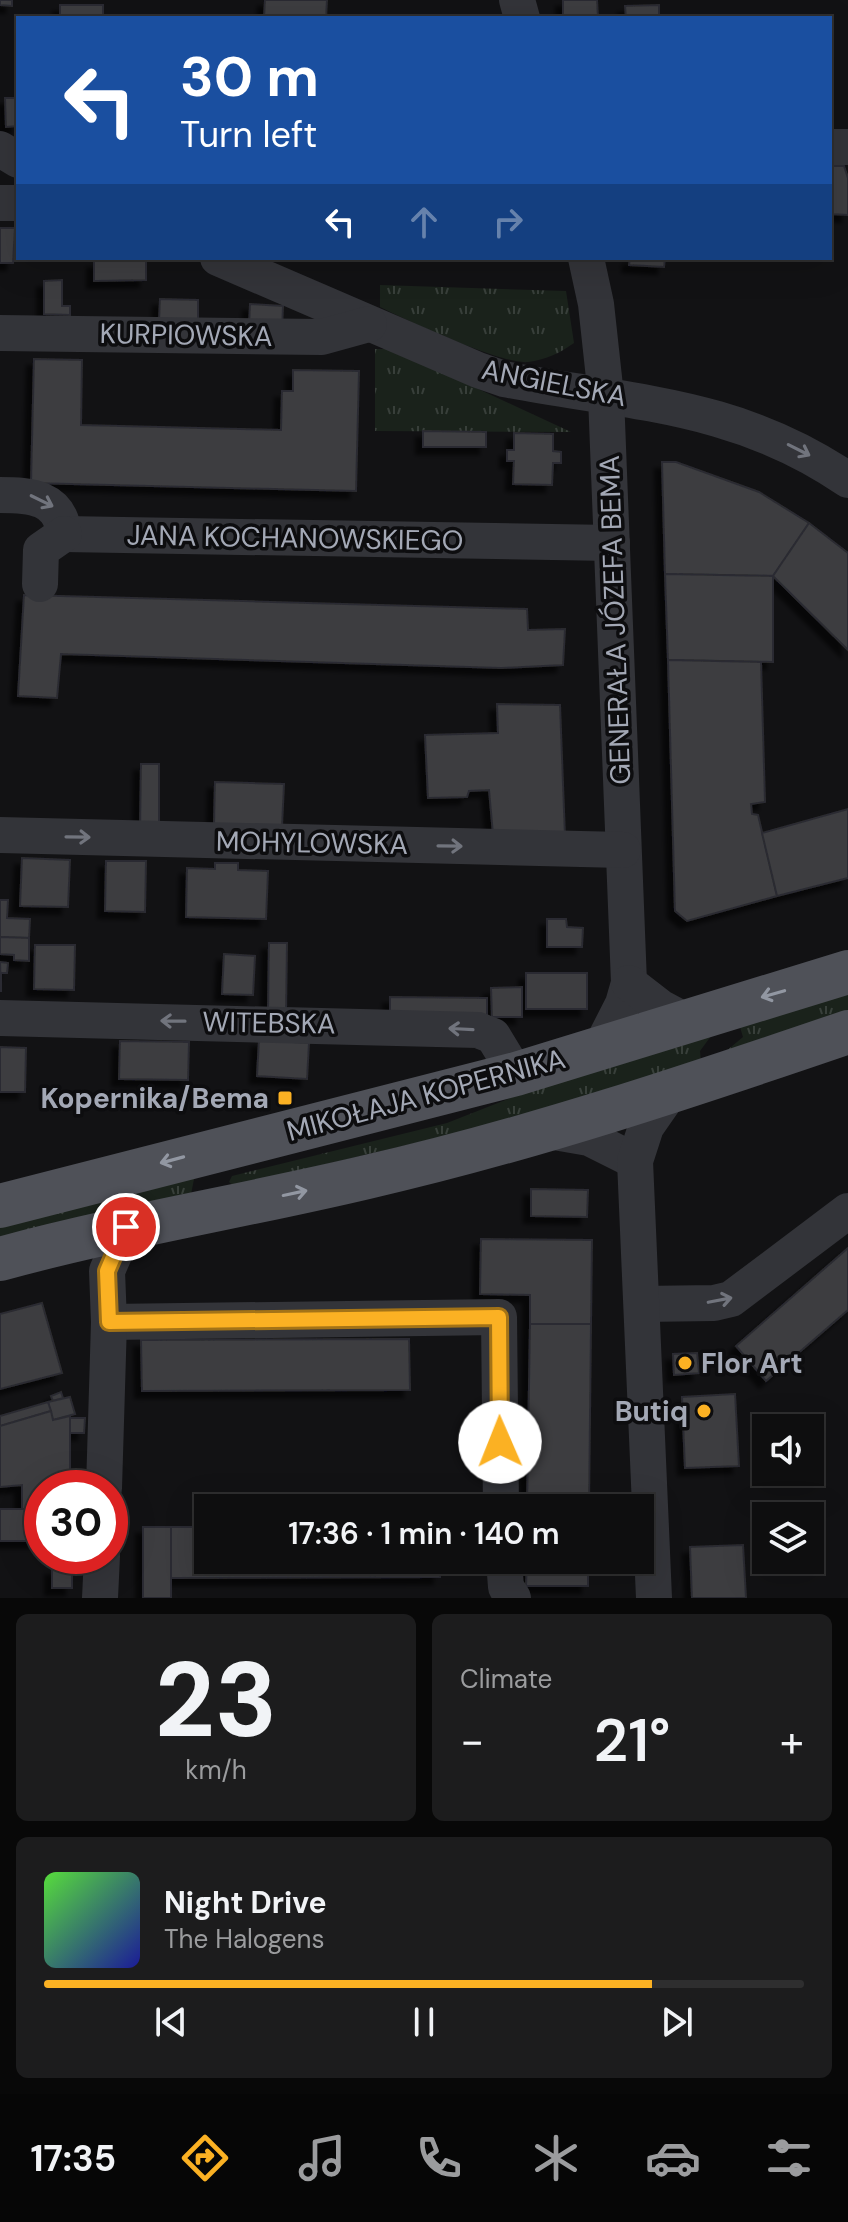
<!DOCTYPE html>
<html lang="en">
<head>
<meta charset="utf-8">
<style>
	body { margin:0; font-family:"DM Sans",sans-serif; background:#1c1c1d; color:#f1f3f6; height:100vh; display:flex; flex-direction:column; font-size:30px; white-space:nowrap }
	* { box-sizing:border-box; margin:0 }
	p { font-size:26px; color:#9b9c9e }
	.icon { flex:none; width:44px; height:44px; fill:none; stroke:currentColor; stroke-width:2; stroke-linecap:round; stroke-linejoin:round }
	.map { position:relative; height:1598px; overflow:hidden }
	.drawer { display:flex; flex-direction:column; gap:16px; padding:16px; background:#080808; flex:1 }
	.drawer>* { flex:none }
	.top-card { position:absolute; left:16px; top:16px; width:816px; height:244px; border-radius:0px; box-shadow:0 8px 32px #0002,0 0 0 2px #2e2e2f; background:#1a4fa0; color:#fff; overflow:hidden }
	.buttons { position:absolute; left:752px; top:1414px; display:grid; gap:16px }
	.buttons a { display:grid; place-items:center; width:72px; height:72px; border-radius:0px; background:#0e0e0f; box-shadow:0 8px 32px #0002,0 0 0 2px #2e2e2f; font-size:40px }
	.speed { position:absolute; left:24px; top:1470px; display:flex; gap:16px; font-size:40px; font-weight:700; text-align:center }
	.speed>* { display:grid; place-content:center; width:104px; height:104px; border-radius:50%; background:#0e0e0f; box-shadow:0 8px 32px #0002,0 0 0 2px #2e2e2f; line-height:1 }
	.speed .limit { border:12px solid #d22; background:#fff; color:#111 }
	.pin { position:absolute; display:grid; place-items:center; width:68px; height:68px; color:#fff; margin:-34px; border:4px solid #fff; border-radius:50%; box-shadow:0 2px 8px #0007 }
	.me { position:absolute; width:88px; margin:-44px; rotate:359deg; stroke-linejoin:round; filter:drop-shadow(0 0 6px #0008) }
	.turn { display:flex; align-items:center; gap:28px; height:168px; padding:0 32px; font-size:36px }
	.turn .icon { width:104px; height:104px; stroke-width:2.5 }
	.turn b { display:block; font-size:56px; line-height:68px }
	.lanes { display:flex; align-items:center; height:76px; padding:0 32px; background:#0003; justify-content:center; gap:40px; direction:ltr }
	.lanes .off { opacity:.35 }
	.big { font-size:60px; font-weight:600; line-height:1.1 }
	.drawer .tile { flex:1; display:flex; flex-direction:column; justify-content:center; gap:12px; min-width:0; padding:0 28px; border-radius:12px; background:#1c1c1d }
	.drawer .dial { align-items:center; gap:0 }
	.dial b { font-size:104px; line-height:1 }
	.song { display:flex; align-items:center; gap:24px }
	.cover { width:96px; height:96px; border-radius:12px; background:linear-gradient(135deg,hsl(110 70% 55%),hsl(240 70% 35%)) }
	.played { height:8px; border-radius:4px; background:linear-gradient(90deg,#fbb123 80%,#2e2e2f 80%) }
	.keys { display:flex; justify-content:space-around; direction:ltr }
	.heat { display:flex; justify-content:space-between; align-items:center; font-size:44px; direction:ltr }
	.drawer .tiles { flex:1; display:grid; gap:16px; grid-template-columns:1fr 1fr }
	.tile:last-child { grid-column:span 2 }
	.trip { position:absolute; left:194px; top:1494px; width:460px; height:80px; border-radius:0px; background:#0e0e0f; box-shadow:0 8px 32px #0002,0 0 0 2px #2e2e2f; font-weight:600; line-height:80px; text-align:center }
	.menu { display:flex; height:128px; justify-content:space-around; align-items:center; background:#060606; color:#9b9c9e }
	.menu .icon { width:56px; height:56px }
	.menu .on { color:#fbb123 }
	.menu b { font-size:36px; color:#f1f3f6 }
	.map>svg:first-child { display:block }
	.grass { fill:url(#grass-tufts) }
	.building { fill:#3c3d41; stroke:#2c2c30; stroke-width:2; filter:url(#shadow) }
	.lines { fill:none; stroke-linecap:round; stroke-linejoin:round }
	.minor { stroke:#333439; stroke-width:36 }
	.major { stroke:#4f5158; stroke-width:44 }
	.oneway { stroke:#71747d }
	.oneway2 { stroke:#9297a2 }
	.route-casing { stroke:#a37317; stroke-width:20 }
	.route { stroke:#fbb123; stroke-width:14 }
	.poi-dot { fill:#fbb123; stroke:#0d0d0f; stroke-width:3 }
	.labels { text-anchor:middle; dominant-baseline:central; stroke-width:7; stroke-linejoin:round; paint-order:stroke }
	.street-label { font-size:28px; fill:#a3a8b5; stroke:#0d0d0f }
	.poi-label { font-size:28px; font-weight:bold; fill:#a3a8b5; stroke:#0d0d0f; text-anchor:end }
</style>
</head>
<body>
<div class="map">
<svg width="848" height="1598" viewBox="0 0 848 1598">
	<defs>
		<pattern id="grass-tufts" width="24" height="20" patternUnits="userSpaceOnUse" patternTransform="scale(2)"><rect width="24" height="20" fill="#1a221b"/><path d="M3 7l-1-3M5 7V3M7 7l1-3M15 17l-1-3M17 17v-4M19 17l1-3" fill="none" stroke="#383f3a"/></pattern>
		<filter id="shadow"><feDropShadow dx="-7" dy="7" stdDeviation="2" flood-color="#0009"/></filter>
	</defs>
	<rect width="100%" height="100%" fill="#121214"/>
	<g class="grass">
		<path d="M380,285L566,291L574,343C560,353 545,360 528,362C503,365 406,320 380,307Z"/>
		<polygon points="375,349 392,349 571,432 375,431"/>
		<polygon points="848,993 848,1014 725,1052 743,1037 740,1027"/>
		<polygon points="711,1036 700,1051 701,1062 474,1129 234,1186 229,1182 232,1176 447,1123 513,1097"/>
		<polygon points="195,1174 191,1194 0,1239 0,1223"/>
	</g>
	<g class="building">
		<polygon points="0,0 12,0 12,6 0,5"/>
		<polygon points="265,0 327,0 326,18 264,18"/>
		<polygon points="563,0 597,0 598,18 563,18"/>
		<rect x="60" y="5" width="43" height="13"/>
		<polygon points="659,5 659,18 626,18 625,6"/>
		<polygon points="5,98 18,98 18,126 6,127"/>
		<polygon points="830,166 844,166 848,178 848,215 830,214"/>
		<polygon points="0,228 15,228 13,263 0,263"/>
		<polygon points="630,258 665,258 664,267 629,265"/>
		<polygon points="146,260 146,280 94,281 94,261"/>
		<polygon points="62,280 62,306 70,306 70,315 44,314 44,281"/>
		<polygon points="160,299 198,300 198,323 159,322"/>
		<polygon points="250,304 283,306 282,330 249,328"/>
		<polygon points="34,359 82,360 81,425 281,430 282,391 293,391 293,370 359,371 356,491 31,483"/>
		<polygon points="423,431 486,432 486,447 423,447"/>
		<polygon points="514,433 553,434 553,451 561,452 561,463 553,463 552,485 513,484 514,461 507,461 507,450 514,450"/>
		<polygon points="662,462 676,462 759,492 809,523 773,576 665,574"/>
		<polygon points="809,523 848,553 848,650 773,576"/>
		<polygon points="665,574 773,576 773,662 668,660"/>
		<polygon points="24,595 527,609 528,630 565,629 563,665 501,668 61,654 57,698 18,696"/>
		<polygon points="668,660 761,662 765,802 751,804 752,814 758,815 777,896 687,921 675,911"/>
		<polygon points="497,704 560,705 565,837 493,834 489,790 469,791 467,797 428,798 425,735 498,733"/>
		<polygon points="141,764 159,764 159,830 140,830"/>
		<polygon points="215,782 284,784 282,826 214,824"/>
		<polygon points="848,809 848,878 777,896 762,833"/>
		<polygon points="22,858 70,860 68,907 20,906"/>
		<polygon points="106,861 146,861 145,912 105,911"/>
		<polygon points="215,863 238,863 238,870 268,871 266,919 186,917 187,868 215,869"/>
		<polygon points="0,900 8,900 7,918 30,919 29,938 0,937"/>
		<polygon points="547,919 566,919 567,927 583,928 582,947 547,947"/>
		<polygon points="0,937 29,938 29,961 14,960 14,955 0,954"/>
		<polygon points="269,943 287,943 286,1012 268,1012"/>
		<polygon points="35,945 75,945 74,990 34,989"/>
		<polygon points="224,954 255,956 253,995 222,994"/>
		<polygon points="0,962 8,963 7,973 1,973 1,992"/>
		<rect x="526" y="973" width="61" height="36"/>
		<polygon points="522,987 522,1017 492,1017 491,988"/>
		<polygon points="390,997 487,998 487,1017 390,1015"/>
		<polygon points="259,1040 309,1043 307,1079 257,1076"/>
		<polygon points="120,1041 189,1042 188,1080 119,1079"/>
		<polygon points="0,1047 26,1048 25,1092 0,1092"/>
		<polygon points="531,1189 588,1190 587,1217 531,1216"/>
		<polygon points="481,1239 592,1240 591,1324 530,1324 530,1295 480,1294"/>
		<polygon points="848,1248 848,1310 766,1381 736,1346"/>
		<polygon points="42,1303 62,1373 0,1389 0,1314"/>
		<polygon points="530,1324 591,1324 589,1508 527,1508"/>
		<polygon points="409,1339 410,1390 142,1391 141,1340"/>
		<polygon points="697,1353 699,1373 674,1375 673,1354"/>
		<polygon points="61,1392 63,1398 53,1401 51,1396"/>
		<polygon points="735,1394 739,1466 685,1468 682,1397"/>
		<polygon points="70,1397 75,1414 53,1420 48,1402"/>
		<polygon points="48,1402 51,1411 0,1426 0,1416"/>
		<polygon points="51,1411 53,1420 70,1416 70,1488 42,1488 41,1541 41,1509 22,1509 22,1485 0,1487 0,1426"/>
		<polygon points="70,1418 85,1418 84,1433 70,1433"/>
		<polygon points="801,1423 802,1428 786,1428 786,1424"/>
		<rect x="0" y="1509" width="41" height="32"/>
		<rect x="143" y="1527" width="28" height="71"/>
		<polygon points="171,1527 208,1527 208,1560 440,1560 440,1577 171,1578"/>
		<polygon points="743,1545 746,1598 692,1598 690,1547"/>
		<polygon points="527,1560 588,1560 588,1586 526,1586"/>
		<polygon points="52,1568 72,1569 72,1588 52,1588"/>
	</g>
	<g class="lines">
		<g class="minor">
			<polyline points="517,0 522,18"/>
			<polyline points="830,147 848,147"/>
			<polyline points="0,149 18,160"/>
			<polyline points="0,203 18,203"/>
			<path d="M218,258L478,370L504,379C630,403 738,404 848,480"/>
			<polyline points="586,258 596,304 606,396 629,983 623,1004 600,1049"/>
			<polyline points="0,333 322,337 369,324"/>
			<path d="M0,495C31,495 60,497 64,534"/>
			<polyline points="64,534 612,543"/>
			<polyline points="40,584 41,550 64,534"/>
			<polyline points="0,835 623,850"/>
			<polyline points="629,983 660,1007 688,1022"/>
			<polyline points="0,1018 478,1030 493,1036 516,1074"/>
			<polyline points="543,1130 589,1138 635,1161"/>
			<polyline points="642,1304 714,1303 731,1299 848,1211"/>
			<polyline points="109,1322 499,1317 501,1508"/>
			<polyline points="104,1488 109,1322 107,1271 126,1227"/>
			<polyline points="504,1560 506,1587 513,1598"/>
			<polyline points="100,1598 102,1556"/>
			<polyline points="654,1598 635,1161 646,1127 671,1091"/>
		</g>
		<g class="major">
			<polyline points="0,1206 516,1074 848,972"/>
			<path d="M0,1259C121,1226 245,1206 367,1177C529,1140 690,1086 848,1032"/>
		</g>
	</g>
	<defs><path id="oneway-shaft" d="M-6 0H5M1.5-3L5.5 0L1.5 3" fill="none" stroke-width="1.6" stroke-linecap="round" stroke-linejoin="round" transform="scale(2)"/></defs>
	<g class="oneway">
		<use href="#oneway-shaft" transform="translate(799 450) rotate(27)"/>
		<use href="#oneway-shaft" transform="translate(42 501) rotate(26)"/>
		<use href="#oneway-shaft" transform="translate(78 837) rotate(1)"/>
		<use href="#oneway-shaft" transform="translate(450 846) rotate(1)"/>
		<use href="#oneway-shaft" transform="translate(173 1021) rotate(-179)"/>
		<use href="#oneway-shaft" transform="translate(461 1029) rotate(-177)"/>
		<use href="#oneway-shaft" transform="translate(720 1300) rotate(-11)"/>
	</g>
	<g class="oneway2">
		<use href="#oneway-shaft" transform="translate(773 994) rotate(164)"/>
		<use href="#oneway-shaft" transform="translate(172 1160) rotate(165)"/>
		<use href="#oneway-shaft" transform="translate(295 1193) rotate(-12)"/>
	</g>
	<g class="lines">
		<g class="route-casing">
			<polyline id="route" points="126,1227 107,1271 109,1322 499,1317 500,1442"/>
		</g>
		<use href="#route" class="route"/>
	</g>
	<g class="poi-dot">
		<rect x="277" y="1090" width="16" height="16" rx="4"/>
		<circle cx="685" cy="1363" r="8"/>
		<circle cx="704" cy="1411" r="8"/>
	</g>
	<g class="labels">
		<g class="street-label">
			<text transform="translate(186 335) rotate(1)">KURPIOWSKA</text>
			<text transform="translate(554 383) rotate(11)">ANGIELSKA</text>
			<text transform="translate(295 538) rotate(1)">JANA KOCHANOWSKIEGO</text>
			<text transform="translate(615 620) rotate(-92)">GENERAŁA JÓZEFA BEMA</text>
			<text transform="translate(312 843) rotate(1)">MOHYLOWSKA</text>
			<text transform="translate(269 1023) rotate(1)">WITEBSKA</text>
			<text transform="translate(426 1095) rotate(-15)">MIKOŁAJA KOPERNIKA</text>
		</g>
		<g class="poi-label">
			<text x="269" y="1098">Kopernika/Bema</text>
			<text x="701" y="1363" text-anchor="start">Flor Art</text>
			<text x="688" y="1411">Butiq</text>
		</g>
	</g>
</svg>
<div class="buttons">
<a><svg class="icon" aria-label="sound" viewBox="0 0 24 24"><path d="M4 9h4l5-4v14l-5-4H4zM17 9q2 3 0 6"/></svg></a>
<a><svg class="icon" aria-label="layers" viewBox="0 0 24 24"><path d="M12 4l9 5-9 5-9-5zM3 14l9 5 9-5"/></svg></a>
</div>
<div class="speed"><div class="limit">30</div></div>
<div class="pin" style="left:126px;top:1227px;background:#d93025"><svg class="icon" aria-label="arrive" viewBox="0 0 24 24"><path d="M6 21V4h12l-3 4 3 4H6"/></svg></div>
<svg class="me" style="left:500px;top:1442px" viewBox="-20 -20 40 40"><circle r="19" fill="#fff"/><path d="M0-13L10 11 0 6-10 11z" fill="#fbb123"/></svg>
<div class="trip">17:36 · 1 min · 140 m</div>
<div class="top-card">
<div class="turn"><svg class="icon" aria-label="left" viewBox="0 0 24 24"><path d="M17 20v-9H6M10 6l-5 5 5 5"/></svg><div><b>30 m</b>Turn left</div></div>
<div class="lanes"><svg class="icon" aria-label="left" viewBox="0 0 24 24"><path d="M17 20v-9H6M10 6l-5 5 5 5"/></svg><svg class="icon off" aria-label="ahead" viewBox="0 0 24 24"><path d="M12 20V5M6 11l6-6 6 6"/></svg><svg class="icon off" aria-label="right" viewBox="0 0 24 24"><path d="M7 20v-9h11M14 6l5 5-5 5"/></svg></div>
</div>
</div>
<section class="drawer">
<div class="tiles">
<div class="tile dial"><b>23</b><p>km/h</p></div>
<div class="tile"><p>Climate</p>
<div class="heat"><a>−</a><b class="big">21°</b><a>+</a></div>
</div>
<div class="tile">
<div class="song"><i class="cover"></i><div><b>Night Drive</b><p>The Halogens</p></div></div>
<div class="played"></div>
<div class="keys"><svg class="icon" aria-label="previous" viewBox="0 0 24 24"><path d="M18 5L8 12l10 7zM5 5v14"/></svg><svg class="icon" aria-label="pause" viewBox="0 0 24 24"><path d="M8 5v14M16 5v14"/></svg><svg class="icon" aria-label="next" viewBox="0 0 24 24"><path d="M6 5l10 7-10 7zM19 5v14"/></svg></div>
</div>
</div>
</section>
<nav class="menu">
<b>17:35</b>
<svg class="icon on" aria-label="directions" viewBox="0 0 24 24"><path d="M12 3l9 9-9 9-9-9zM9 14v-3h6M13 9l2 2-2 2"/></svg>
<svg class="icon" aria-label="music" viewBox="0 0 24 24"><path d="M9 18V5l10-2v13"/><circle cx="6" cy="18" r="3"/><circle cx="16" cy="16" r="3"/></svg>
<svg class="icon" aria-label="phone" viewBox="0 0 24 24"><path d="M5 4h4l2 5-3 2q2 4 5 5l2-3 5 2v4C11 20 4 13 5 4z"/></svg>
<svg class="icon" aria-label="climate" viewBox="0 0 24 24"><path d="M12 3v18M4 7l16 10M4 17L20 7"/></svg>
<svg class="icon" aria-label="car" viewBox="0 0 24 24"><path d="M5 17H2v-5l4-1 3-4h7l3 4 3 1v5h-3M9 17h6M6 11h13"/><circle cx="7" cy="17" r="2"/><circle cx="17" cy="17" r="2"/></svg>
<svg class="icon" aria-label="filters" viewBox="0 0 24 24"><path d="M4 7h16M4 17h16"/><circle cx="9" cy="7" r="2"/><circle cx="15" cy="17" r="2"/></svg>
</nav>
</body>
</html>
